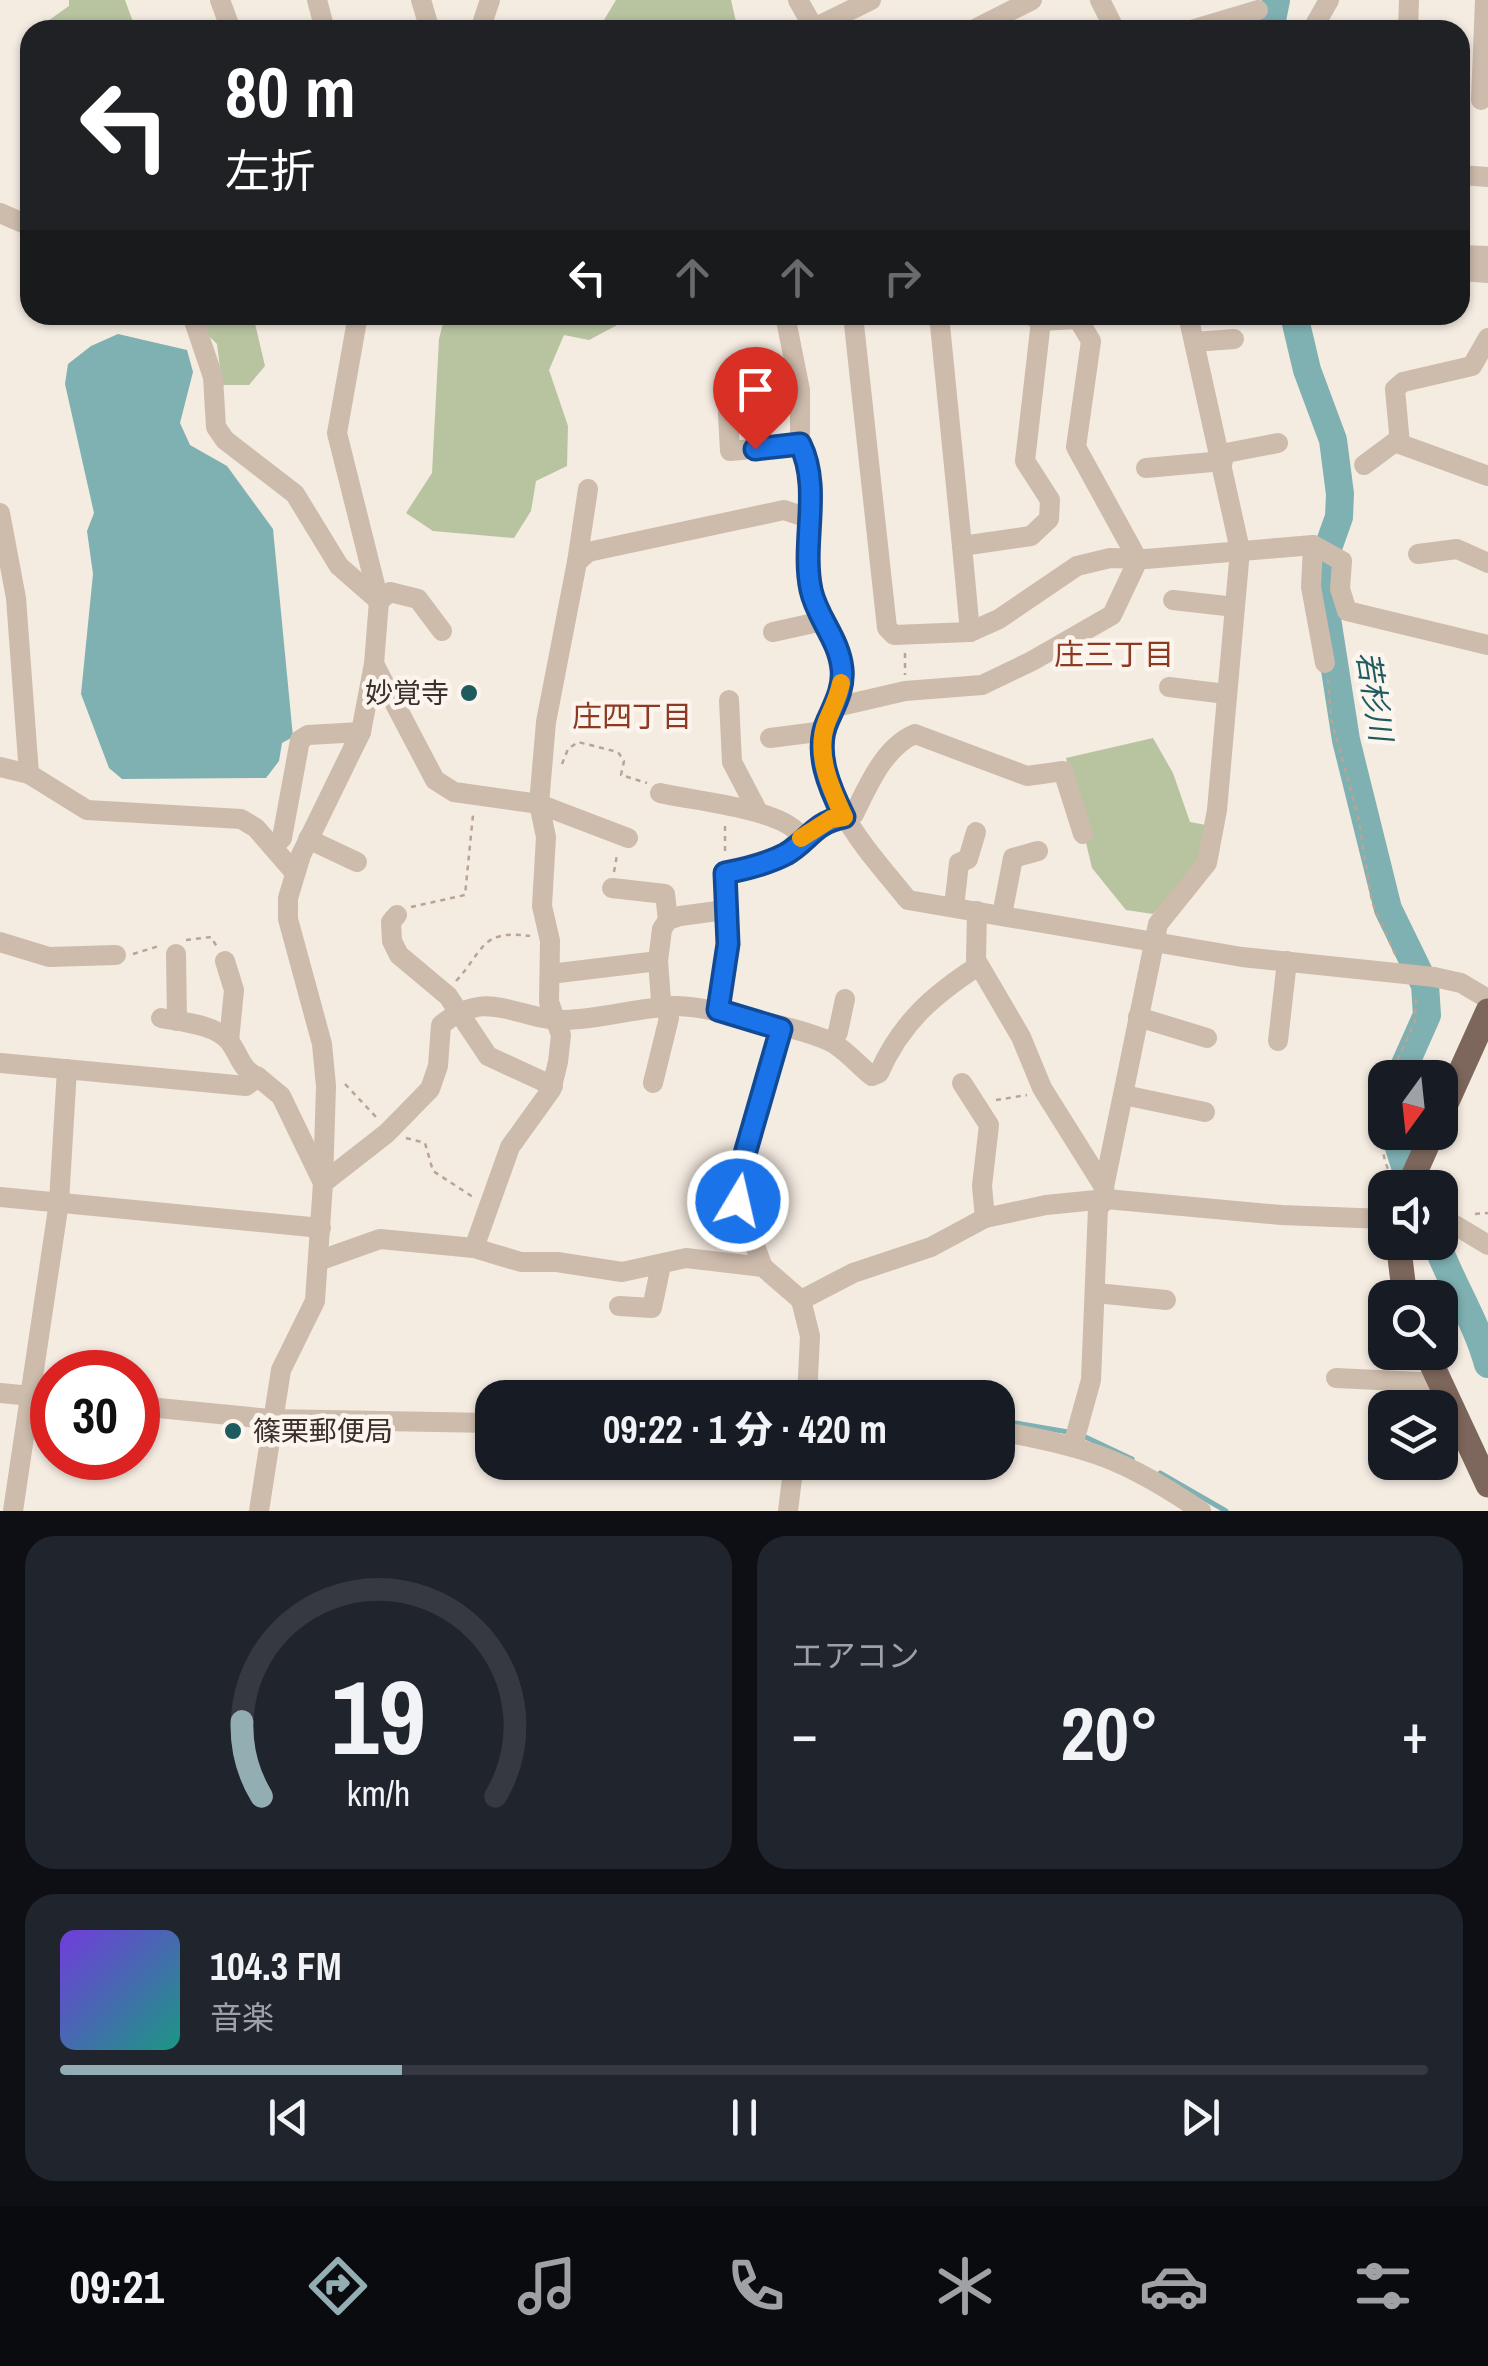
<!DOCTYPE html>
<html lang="ja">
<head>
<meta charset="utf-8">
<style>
	body { margin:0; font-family:"Archivo Narrow","Noto Sans JP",sans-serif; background:#20242c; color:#f1f3f6; height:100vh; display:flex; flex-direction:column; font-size:38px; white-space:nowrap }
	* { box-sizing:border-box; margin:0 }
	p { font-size:32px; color:#9ea1a6 }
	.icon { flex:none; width:55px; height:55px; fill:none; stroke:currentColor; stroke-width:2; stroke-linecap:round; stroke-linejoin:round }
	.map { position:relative; height:1511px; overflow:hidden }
	.panel { display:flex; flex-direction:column; gap:25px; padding:25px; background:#0d0f14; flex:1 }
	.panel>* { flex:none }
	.banner { position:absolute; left:20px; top:20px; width:1450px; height:305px; border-radius:30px; box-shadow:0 2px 8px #0004; background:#202124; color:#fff; overflow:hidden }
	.needle { width:65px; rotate:195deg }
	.controls { position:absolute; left:1368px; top:1060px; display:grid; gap:20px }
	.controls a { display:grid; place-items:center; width:90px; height:90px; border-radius:20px; background:#171b24; box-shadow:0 2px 8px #0004; font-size:50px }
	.speed { position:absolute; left:30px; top:1350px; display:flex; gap:20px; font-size:50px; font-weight:700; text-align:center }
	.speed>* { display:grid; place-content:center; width:130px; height:130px; border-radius:50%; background:#171b24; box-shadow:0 2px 8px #0004; line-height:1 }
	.speed .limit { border:15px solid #d22; background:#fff; color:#111 }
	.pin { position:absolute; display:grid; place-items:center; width:85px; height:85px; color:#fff; margin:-102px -42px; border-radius:50% 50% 50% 0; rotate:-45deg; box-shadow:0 0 10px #0007 }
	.pin .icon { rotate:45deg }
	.me { position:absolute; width:110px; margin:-55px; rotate:9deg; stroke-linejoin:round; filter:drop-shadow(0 0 8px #0008) }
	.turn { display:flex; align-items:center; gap:35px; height:210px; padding:0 40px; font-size:45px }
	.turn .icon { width:130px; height:130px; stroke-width:2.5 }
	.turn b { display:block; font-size:70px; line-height:85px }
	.lanes { display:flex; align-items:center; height:95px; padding:0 40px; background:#0003; justify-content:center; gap:50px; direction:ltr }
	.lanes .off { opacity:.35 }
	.big { font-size:75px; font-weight:800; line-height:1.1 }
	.panel .widget { flex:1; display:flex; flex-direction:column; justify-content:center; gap:15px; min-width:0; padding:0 35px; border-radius:30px; background:#20242c }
	.panel .dial { align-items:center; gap:0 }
	.dial svg { height:260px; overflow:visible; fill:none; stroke:#363941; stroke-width:7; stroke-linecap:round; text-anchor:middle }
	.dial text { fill:#f1f3f6; stroke:none }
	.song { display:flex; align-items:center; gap:30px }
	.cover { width:120px; height:120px; border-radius:15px; background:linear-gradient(135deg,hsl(260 70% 55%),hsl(170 70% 35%)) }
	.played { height:10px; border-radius:5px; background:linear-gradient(90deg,#92aeb2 25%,#363941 25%) }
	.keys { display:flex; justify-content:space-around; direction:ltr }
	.heat { display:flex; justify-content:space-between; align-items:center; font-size:55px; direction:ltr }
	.panel .tiles { flex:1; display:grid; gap:25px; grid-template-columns:1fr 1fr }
	.widget:last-child { grid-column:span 2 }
	.trip { position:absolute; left:475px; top:1380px; width:540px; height:100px; border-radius:30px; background:#171b24; box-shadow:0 2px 8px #0004; font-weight:800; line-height:100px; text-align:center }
	.menu { display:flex; height:160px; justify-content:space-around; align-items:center; background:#090b0e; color:#9ea1a6 }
	.menu .icon { width:70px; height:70px }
	.menu .selected { color:#92aeb2 }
	.menu b { font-size:45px; color:#f1f3f6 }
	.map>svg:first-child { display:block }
	.green { fill:#b8c4a0 }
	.water { fill:#7fb0b2 }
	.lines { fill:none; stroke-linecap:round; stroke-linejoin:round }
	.stream { stroke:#7fb0b2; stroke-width:5 }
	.river { stroke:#7fb0b2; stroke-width:28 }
	.path { stroke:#b9a596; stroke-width:2.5; stroke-dasharray:5 5; stroke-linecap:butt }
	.minor { stroke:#cdbbac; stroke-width:20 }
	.major { stroke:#7d675c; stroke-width:25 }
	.route-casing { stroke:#114b97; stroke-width:25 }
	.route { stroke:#1a73e8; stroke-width:18 }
	.slow { stroke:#f59e0b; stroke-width:18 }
	.poi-dot { fill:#1f5a5e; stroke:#fbf5ee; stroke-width:4 }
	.labels { text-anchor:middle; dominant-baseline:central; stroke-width:9; stroke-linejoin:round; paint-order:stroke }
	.poi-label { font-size:28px; fill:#3b302b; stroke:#fbf5ee; text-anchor:end }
	.neighbourhood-label { font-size:30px; fill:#8c3b22; stroke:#fbf5ee }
	.water-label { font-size:30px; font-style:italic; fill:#1f5a5e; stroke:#fbf5ee }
</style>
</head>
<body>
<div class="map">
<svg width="1488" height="1511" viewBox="0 0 1488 1511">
	<rect width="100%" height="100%" fill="#f4ebe1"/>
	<g class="green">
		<polygon points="69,0 125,0 136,30 35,30 69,6"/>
		<polygon points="616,0 731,0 738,30 598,30"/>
		<polygon points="188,315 253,315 265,366 249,385 222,385 217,344"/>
		<polygon points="445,315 636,315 589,340 564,335 549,370 568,426 567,466 536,481 531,511 514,538 433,531 406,513 432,473 439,339"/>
		<polygon points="1153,738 1173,773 1190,822 1206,825 1201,860 1153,914 1126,910 1092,868 1066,758"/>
	</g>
	<polygon class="water" points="118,334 187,350 193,372 180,423 190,445 227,466 273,529 293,737 282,743 279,761 266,778 122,779 109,768 81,694 93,574 87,531 94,513 65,384 68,364 91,346"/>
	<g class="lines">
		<g class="stream">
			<polyline points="621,1385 662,1385 763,1398"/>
			<polyline points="998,1420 1068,1432"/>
			<polyline points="1079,1434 1132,1459"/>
			<polyline points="1160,1473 1226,1511"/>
		</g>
		<g class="river">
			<polyline points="1270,30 1276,0"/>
			<polyline points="1294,315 1307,370 1333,440 1340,494 1339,517 1323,562 1326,612 1346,740 1388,909 1425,985 1427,1015 1399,1078"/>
			<polyline points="1394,1132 1412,1188"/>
			<path d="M1436,1242C1452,1285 1476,1321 1488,1364"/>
		</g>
		<g class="path">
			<polyline points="905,653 905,675"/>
			<polyline points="1328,679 1331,718 1358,816 1372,902 1396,956"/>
			<polyline points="562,764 568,749 578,742 618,752 624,761 621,775 647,783"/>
			<polyline points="725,851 725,825"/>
			<polyline points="614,872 617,855"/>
			<polyline points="411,907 465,895 473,815"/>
			<polyline points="186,940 211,937 217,947"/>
			<polyline points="133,954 159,946"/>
			<path d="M456,981C484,951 480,929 530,936"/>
			<polyline points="1389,1078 1415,1022 1416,994"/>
			<polyline points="345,1084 377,1118"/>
			<path d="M1385,1095C1378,1124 1379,1149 1391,1177"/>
			<polyline points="996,1100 1027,1095"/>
			<polyline points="406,1138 425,1143 433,1171 473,1197"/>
			<polyline points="1475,1214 1488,1213"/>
		</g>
		<g class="minor">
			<polyline points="220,0 231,30"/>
			<polyline points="317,0 325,30"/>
			<polyline points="421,0 430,30"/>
			<polyline points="798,0 815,30"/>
			<polyline points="1100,0 1115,30"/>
			<polyline points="814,28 871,0"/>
			<polyline points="480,30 490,0"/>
			<polyline points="973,30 1032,0"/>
			<polyline points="1191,30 1258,10"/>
			<polyline points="1312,30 1329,0"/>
			<polyline points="1408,30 1409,0"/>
			<polyline points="1481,100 1485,0"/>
			<polyline points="1460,175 1488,177"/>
			<polyline points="0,213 30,226"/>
			<polyline points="1460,255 1488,256"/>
			<polyline points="1460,271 1488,273"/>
			<polyline points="192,315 213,377 216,427 225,440 295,494 339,566 379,601 390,592 418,599 442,631"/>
			<polyline points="785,315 800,390 800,445 808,462 808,518"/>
			<polyline points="853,315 887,628 894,635 970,632 999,619 1077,566 1110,558 1146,559 1313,545 1342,561 1340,589 1347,611 1488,645"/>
			<polyline points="939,315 962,546"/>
			<polyline points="1488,338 1472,366 1403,382 1395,389 1400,444 1488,476"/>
			<polyline points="1194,342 1234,339"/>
			<polyline points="727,395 730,451 800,445"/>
			<polyline points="1221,454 1278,443"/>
			<polyline points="1364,465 1399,439"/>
			<polyline points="1146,468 1223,461"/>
			<polyline points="0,513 16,598 29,774"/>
			<polyline points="1313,545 1311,587 1325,663"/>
			<polyline points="1418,554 1457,549 1488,563"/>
			<polyline points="577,562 588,489"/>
			<polyline points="1173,600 1235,607"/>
			<polyline points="773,632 823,621"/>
			<polyline points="970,632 962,546 1031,536 1049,519 1050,500 1025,461 1041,321 1032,316"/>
			<polyline points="374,664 435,780 454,792 539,804 628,838"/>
			<polyline points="1169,687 1226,694"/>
			<polyline points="729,700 732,762 758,812"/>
			<polyline points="836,707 905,691 982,685 1032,661 1112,615 1138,560 1076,447 1091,341 1078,319 1041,321"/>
			<polyline points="770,738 825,731"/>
			<polyline points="0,767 29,774 87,810 241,819 256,828 295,873"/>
			<path d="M660,793C694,801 786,809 801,837"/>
			<polyline points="308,839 357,862"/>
			<polyline points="274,846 282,838 300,740 308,735 361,732"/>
			<polyline points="612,888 665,894 668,920"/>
			<polyline points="954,907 959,863 968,859 976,832"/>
			<polyline points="977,911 976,960 1021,1037 1042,1088 1104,1187 1106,1199 1098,1208 1091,1380 1073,1445"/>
			<polyline points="397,915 391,922 392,941 399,955 448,996 488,1056 553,1086"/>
			<polyline points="1002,915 1013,858 1038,851"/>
			<polyline points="0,942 49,957 116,955"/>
			<polyline points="176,954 177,1021"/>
			<polyline points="225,961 234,990 229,1041"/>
			<polyline points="550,974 658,961"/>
			<path d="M717,1010L728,944L725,873L785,854L801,837L831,819L854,814C868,786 884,747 915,734L1027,776L1063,771L1083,834"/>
			<polyline points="1138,1017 1207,1038"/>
			<path d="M161,1018C181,1022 215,1024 229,1041C240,1055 240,1069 258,1077"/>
			<polyline points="1278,1041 1287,961"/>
			<polyline points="832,1042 838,1032 845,999"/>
			<path d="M0,1063L246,1086L258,1077L281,1096L323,1183L387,1133L430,1089L438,1066L441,1025C488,986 515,1020 565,1020C601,1019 637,1008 673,1006C701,1005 805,1029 831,1042C845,1049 859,1066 872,1076L879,1073C901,1023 933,995 978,966"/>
			<polyline points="653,1083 669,1018 661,1000 658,961 662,929 668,920 680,916 725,910"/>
			<polyline points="962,1083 989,1125 982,1186 985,1218"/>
			<polyline points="1124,1095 1205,1112"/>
			<polyline points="1104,1187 1158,924 1207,863 1217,810 1240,550 1188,315"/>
			<polyline points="0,1197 321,1228"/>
			<polyline points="1440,1216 1488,1245"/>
			<path d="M474,1248L510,1147L551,1090L558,1062L561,1035L549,1002L550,941L542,906L546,837L539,804L546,722L577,562L588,552L784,510L808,518C806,542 805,571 812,595C819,620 837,639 842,666C846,691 827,709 825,732C817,800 868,850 908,900L1242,957L1434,977L1461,983L1488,999"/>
			<polyline points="318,1261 380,1239 474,1248 521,1262 557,1262 622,1272 686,1258 763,1267 801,1300 810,1336 807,1398"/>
			<polyline points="763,1267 738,1201 740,1171 781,1029"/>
			<polyline points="1096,1293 1166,1300"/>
			<polyline points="801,1300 853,1273 931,1247 985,1218 1046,1205 1106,1199 1281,1215 1385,1219"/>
			<polyline points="619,1306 652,1308 661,1265"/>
			<polyline points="1336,1378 1441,1383"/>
			<polyline points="0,1393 52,1398"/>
			<polyline points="640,1398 648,1398"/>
			<polyline points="138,1406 270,1419 492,1423"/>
			<path d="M998,1431C1088,1447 1125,1459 1201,1511"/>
			<polyline points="13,1511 59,1202 67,1069"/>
			<polyline points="259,1511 281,1370 315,1301 323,1183 326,1086 322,1044 288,919 288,898 301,855 361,732 374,664 379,601 337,433 358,315"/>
			<polyline points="788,1511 794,1462"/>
		</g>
		<g class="major">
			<polyline points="1440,1117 1488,1011"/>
			<polyline points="1408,1188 1433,1132"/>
			<polyline points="1398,1242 1405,1298"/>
			<polyline points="1426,1352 1488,1485"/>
		</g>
	</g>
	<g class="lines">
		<g class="route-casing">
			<path id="route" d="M738,1201L740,1171L781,1029L718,1010L728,944L725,873C746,869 767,864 786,854C809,841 813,823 844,817C830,789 813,751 828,720C835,704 844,688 842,669C839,639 817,618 811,590C801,543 822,488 800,444L755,449"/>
		</g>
		<use href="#route" class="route"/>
		<path class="slow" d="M801,838L831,819L844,817C831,789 814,753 827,721C833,707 838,698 841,683"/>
	</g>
	<g class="poi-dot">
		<circle cx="469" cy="693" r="10"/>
		<circle cx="233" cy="1431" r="10"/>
	</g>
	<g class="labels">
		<g class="poi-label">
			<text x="449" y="693">妙覚寺</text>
			<text x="253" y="1431" text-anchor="start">篠栗郵便局</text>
		</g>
		<g class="neighbourhood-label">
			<text x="1114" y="654">庄三丁目</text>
			<text x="632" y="716">庄四丁目</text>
		</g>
		<g class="water-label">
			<text transform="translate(1375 696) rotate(81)">若杉川</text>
		</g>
	</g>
</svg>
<div class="controls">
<a><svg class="needle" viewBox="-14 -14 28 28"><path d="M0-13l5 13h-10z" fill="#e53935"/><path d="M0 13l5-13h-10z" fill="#9ea1a6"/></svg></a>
<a><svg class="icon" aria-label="sound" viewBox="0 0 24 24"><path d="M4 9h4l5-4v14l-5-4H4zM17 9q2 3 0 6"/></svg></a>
<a><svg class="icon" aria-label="search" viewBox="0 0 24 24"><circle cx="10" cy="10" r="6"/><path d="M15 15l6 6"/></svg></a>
<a><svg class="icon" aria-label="layers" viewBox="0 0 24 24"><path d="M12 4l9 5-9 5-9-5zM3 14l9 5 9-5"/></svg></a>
</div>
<div class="speed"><div class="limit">30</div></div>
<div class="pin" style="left:755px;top:449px;background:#d93025"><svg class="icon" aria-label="arrive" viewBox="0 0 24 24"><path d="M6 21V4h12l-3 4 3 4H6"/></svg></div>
<svg class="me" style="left:738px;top:1201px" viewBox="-20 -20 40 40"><circle r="17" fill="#1a73e8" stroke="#fff" stroke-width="3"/><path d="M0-11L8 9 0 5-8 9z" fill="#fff"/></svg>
<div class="trip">09:22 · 1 分 · 420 m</div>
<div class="banner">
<div class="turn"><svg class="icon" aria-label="left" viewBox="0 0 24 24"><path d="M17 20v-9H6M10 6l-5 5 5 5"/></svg><div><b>80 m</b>左折</div></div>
<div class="lanes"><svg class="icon" aria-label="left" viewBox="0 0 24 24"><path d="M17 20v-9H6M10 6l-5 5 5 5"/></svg><svg class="icon off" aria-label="ahead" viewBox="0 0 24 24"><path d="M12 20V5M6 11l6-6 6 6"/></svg><svg class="icon off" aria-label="ahead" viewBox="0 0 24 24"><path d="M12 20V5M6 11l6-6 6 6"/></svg><svg class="icon off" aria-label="right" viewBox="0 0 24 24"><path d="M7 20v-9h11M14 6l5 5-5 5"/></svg></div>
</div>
</div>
<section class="panel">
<div class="tiles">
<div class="widget dial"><svg viewBox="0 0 100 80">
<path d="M14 69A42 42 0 1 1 86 69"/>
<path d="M14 69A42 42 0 0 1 8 46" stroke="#92aeb2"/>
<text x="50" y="56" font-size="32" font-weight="700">19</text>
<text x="50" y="72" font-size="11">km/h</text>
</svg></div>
<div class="widget"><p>エアコン</p>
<div class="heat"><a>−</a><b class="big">20°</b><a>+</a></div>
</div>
<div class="widget">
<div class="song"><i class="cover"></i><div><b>104.3 FM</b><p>音楽</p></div></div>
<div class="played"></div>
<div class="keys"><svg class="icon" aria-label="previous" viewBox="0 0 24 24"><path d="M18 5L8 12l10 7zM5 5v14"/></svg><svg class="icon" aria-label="pause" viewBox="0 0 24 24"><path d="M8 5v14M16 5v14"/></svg><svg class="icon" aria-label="next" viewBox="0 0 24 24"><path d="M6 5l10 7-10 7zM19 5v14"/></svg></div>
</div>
</div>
</section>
<nav class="menu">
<b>09:21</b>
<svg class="icon selected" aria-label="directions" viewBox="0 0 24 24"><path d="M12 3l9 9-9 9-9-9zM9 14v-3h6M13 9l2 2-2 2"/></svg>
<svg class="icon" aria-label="music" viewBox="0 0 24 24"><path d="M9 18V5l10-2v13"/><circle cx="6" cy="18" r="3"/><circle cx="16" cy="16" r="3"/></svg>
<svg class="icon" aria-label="phone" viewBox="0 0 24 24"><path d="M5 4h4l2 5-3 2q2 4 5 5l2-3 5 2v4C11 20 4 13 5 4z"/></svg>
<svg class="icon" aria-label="climate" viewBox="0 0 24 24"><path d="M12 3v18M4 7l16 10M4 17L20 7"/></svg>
<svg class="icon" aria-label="car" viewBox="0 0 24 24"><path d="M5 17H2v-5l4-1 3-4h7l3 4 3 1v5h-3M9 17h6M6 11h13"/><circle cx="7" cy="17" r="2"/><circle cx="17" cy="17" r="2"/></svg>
<svg class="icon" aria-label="filters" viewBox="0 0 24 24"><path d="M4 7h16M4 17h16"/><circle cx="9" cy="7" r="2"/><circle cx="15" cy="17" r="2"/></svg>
</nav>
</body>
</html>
